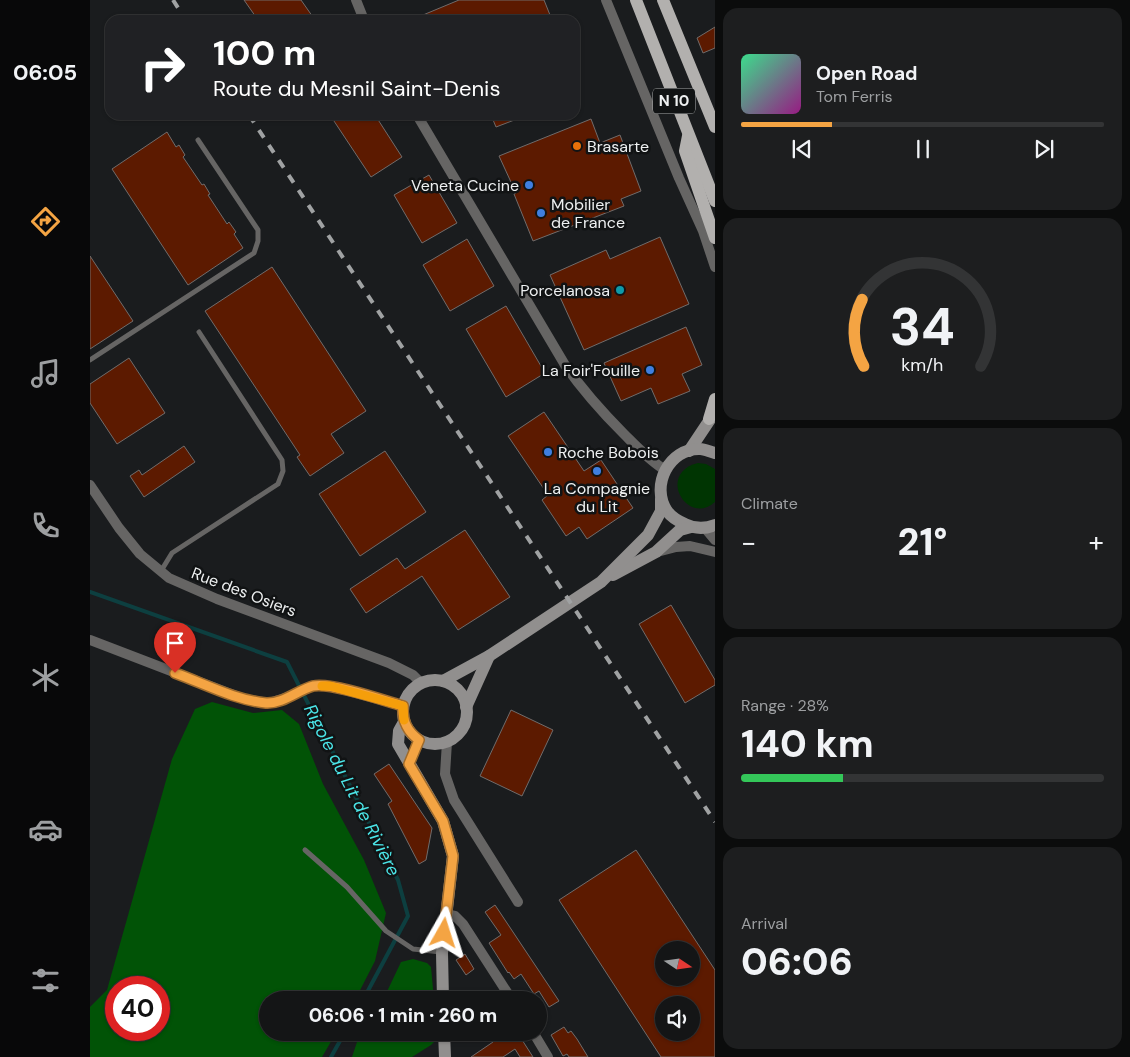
<!DOCTYPE html>
<html lang="en">
<head>
<meta charset="utf-8">
<style>
	body { margin:0; font-family:"DM Sans",sans-serif; background:#1d1e1f; color:#f1f3f6; height:100vh; display:flex; flex-direction:column; font-size:19px; white-space:nowrap }
	* { box-sizing:border-box; margin:0 }
	p { font-size:16px; color:#9d9fa1 }
	.icon { flex:none; width:28px; height:28px; fill:none; stroke:currentColor; stroke-width:2; stroke-linecap:round; stroke-linejoin:round }
	.map { position:relative; flex:1; overflow:hidden }
	.side { display:flex; flex-direction:column; gap:8px; padding:8px; background:#0b0c0c; width:415px }
	.side>* { flex:none }
	.hud { position:absolute; left:15px; top:15px; width:475px; height:105px; border-radius:15px; box-shadow:0 1px 4px #0004,0 0 0 1px #333435; background:#202124; color:#fff; overflow:hidden }
	.needle { width:32px; rotate:103deg }
	.buttons { position:absolute; left:565px; top:941px; display:grid; gap:10px }
	.buttons a { display:grid; place-items:center; width:45px; height:45px; border-radius:50%; background:#141516; box-shadow:0 1px 4px #0004,0 0 0 1px #333435; font-size:25px }
	.speed { position:absolute; left:15px; top:976px; display:flex; gap:10px; font-size:25px; font-weight:700; text-align:center }
	.speed>* { display:grid; place-content:center; width:65px; height:65px; border-radius:50%; background:#141516; box-shadow:0 1px 4px #0004,0 0 0 1px #333435; line-height:1 }
	.speed .limit { border:8px solid #d22; background:#fff; color:#111 }
	.pin { position:absolute; display:grid; place-items:center; width:42px; height:42px; color:#fff; margin:-51px -21px; border-radius:50% 50% 50% 0; rotate:-45deg; box-shadow:0 0 5px #0007 }
	.pin .icon { rotate:45deg }
	.me { position:absolute; width:55px; margin:-28px; rotate:6deg; stroke-linejoin:round; filter:drop-shadow(0 0 4px #0008) }
	.turn { display:flex; align-items:center; gap:18px; height:105px; padding:0 25px; font-size:22px }
	.turn .icon { width:65px; height:65px; stroke-width:2.5 }
	.turn b { display:block; font-size:35px; line-height:42px }
	.big { font-size:38px; font-weight:800; line-height:1.1 }
	.side .widget { flex:1; display:flex; flex-direction:column; justify-content:center; gap:8px; min-width:0; padding:0 18px; border-radius:15px; background:#1d1e1f }
	.side .dial { align-items:center; gap:0 }
	.dial svg { height:130px; overflow:visible; fill:none; stroke:#333435; stroke-width:7; stroke-linecap:round; text-anchor:middle }
	.dial text { fill:#f1f3f6; stroke:none }
	.song { display:flex; align-items:center; gap:15px }
	.cover { width:60px; height:60px; border-radius:8px; background:linear-gradient(135deg,hsl(150 70% 55%),hsl(310 70% 35%)) }
	.played { height:5px; border-radius:2px; background:linear-gradient(90deg,#f4a443 25%,#333435 25%) }
	.keys { display:flex; justify-content:space-around; direction:ltr }
	.heat { display:flex; justify-content:space-between; align-items:center; font-size:28px; direction:ltr }
	.charge { height:8px; border-radius:4px; background:linear-gradient(90deg,#34c759 28%,#333435 0) }
	.trip { position:absolute; left:169px; top:991px; width:288px; height:50px; border-radius:25px; background:#141516; box-shadow:0 1px 4px #0004,0 0 0 1px #333435; font-weight:800; line-height:50px; text-align:center }
	main { display:flex; flex:1; min-height:0 }
	.dock { display:flex; flex-direction:column; width:90px; justify-content:space-around; align-items:center; background:#080809; color:#9d9fa1 }
	.dock .icon { width:35px; height:35px }
	.dock .on { color:#f4a443 }
	.dock b { font-size:22px; color:#f1f3f6 }
	.map>svg:first-child { display:block }
	.green { fill:#003502 }
	.forest { fill:#015306; fill-rule:evenodd }
	.lines { fill:none; stroke-linecap:round; stroke-linejoin:round }
	.stream { stroke:#0d3f40; stroke-width:4 }
	.building { fill:#5c1a00; stroke:#706c6b; fill-rule:evenodd }
	.lane { stroke:#666564; stroke-width:5 }
	.street { stroke:#666564; stroke-width:10 }
	.secondary { stroke:#918f8e; stroke-width:12 }
	.primary { stroke:#b2b0ae; stroke-width:12 }
	.rail { stroke:#a0a2a3; stroke-width:4; stroke-dasharray:9 9; stroke-linecap:butt }
	.route-casing { stroke:#9f6b2c; stroke-width:12 }
	.route { stroke:#f4a443; stroke-width:9 }
	.slow { stroke:#f59e0b; stroke-width:9 }
	.food-dot { fill:#e8710a; stroke:#111314; stroke-width:2 }
	.shop-dot { fill:#3f7fe0; stroke:#111314; stroke-width:2 }
	.culture-dot { fill:#0f9aa8; stroke:#111314; stroke-width:2 }
	.labels { text-anchor:middle; dominant-baseline:central; stroke-width:5; stroke-linejoin:round; paint-order:stroke }
	.shield { fill:#111314; stroke:#acaeaf; stroke-width:1 }
	.shield-label { font-size:15px; font-weight:bold; fill:#eef0f1 }
	.poi-label { font-size:16px; fill:#eef0f1; stroke:#111314; text-anchor:start }
	.street-label { font-size:16px; fill:#eef0f1; stroke:#111314 }
	.water-label { font-size:18px; font-style:italic; fill:#4be5e8; stroke:#111314 }
</style>
</head>
<body>
<main>
<nav class="dock">
<b>06:05</b>
<svg class="icon on" aria-label="directions" viewBox="0 0 24 24"><path d="M12 3l9 9-9 9-9-9zM9 14v-3h6M13 9l2 2-2 2"/></svg>
<svg class="icon" aria-label="music" viewBox="0 0 24 24"><path d="M9 18V5l10-2v13"/><circle cx="6" cy="18" r="3"/><circle cx="16" cy="16" r="3"/></svg>
<svg class="icon" aria-label="phone" viewBox="0 0 24 24"><path d="M5 4h4l2 5-3 2q2 4 5 5l2-3 5 2v4C11 20 4 13 5 4z"/></svg>
<svg class="icon" aria-label="climate" viewBox="0 0 24 24"><path d="M12 3v18M4 7l16 10M4 17L20 7"/></svg>
<svg class="icon" aria-label="car" viewBox="0 0 24 24"><path d="M5 17H2v-5l4-1 3-4h7l3 4 3 1v5h-3M9 17h6M6 11h13"/><circle cx="7" cy="17" r="2"/><circle cx="17" cy="17" r="2"/></svg>
<svg class="icon" aria-label="filters" viewBox="0 0 24 24"><path d="M4 7h16M4 17h16"/><circle cx="9" cy="7" r="2"/><circle cx="15" cy="17" r="2"/></svg>
</nav>
<div class="map">
<svg width="625" height="1057" viewBox="0 0 625 1057">
	<rect width="100%" height="100%" fill="#1a1c1e"/>
	<path class="green" d="M608,463L616,464L625,469V502C597,527 566,473 608,463Z"/>
	<g class="forest">
		<path d="M122,702L163,713L192,710L209,724L233,784L274,860L296,913L285,961L265,1000H178V1032L246,1033L232,1057H0V1007L17,990L82,759L105,709ZM26,988H69V1030H26Z"/>
		<polygon points="323,959 337,963 341,967 344,1000 293,1000 311,962"/>
		<polygon points="270,1033 346,1033 346,1040 341,1045 322,1057 262,1057"/>
	</g>
	<g class="lines">
		<g class="stream">
			<polyline points="0,592 197,662 308,880 318,916 273,1000"/>
			<polyline points="241,1057 255,1032"/>
		</g>
	</g>
	<g class="building">
		<polygon points="154,0 211,0 225,20 168,20"/>
		<polygon points="369,0 454,0 462,20 321,20"/>
		<polygon points="625,27 625,48 613,53 607,38"/>
		<polygon points="240,115 285,115 312,157 281,177"/>
		<polygon points="401,115 435,115 435,116 406,127"/>
		<polygon points="501,119 510,143 530,135 551,191 531,199 534,206 443,241 424,194 426,193 409,156"/>
		<polygon points="77,132 86,147 89,145 95,155 93,157 112,185 114,184 120,194 118,195 137,224 139,222 146,232 144,234 153,248 98,285 22,169"/>
		<polygon points="339,175 367,223 332,243 304,195"/>
		<polygon points="570,237 599,304 494,350 460,275 516,250 520,259"/>
		<polygon points="377,239 404,286 360,311 333,265"/>
		<polygon points="0,256 43,321 0,349"/>
		<polygon points="182,267 276,411 241,434 254,453 220,476 207,457 210,455 115,311"/>
		<polygon points="416,306 455,373 416,397 376,329"/>
		<polygon points="596,327 612,365 592,374 600,391 568,404 561,388 531,401 514,363"/>
		<polygon points="39,358 75,413 27,444 0,403 0,384"/>
		<polygon points="454,412 494,471 511,460 543,508 497,539 489,527 476,536 452,500 458,495 418,436"/>
		<polygon points="94,446 105,462 54,497 40,476 49,470 52,475"/>
		<polygon points="295,451 336,512 270,556 229,494"/>
		<polygon points="375,530 420,597 368,630 332,576 276,613 260,589 307,558 315,569"/>
		<polygon points="581,605 625,680 625,685 595,703 549,624"/>
		<polygon points="421,710 463,730 432,796 390,776"/>
		<polygon points="299,764 342,828 336,860 329,864 298,804 302,801 284,774"/>
		<path d="M546,850L625,970V1057H571L469,900ZM574,950H601V978H574ZM574,1005H601V1032H574Z"/>
		<polygon points="405,905 469,1001 459,1007 449,991 444,994 431,974 424,979 419,972 418,973 399,943 411,935 395,912"/>
		<polygon points="375,954 384,969 376,975 366,960"/>
		<polygon points="474,1027 478,1033 481,1031 487,1039 498,1057 479,1057 477,1054 473,1056 461,1035"/>
		<polygon points="397,1032 427,1032 443,1057 430,1057 425,1049 413,1057 381,1057 403,1042"/>
	</g>
	<g class="lines">
		<g class="lane">
			<polyline points="0,360 164,253 168,241 168,230 108,140"/>
			<polyline points="71,571 82,553 188,484 193,471 192,460 109,332"/>
			<polyline points="215,850 257,887 296,931 323,949 351,952"/>
		</g>
		<g class="street">
			<polyline points="266,0 274,20"/>
			<polyline points="516,0 589,178 613,231 625,267"/>
			<path d="M327,115L475,365C494,392 511,411 534,434C547,447 559,460 575,470"/>
			<polyline points="0,485 29,528 50,554 79,578 127,599 299,663 323,675 331,683"/>
			<polyline points="615,528 625,540"/>
			<polyline points="567,552 586,547 600,546 625,552"/>
			<polyline points="0,640 154,699 179,703 198,697 223,686 240,686 313,706"/>
			<polyline points="357,742 355,774 364,800 428,902"/>
			<polyline points="355,914 365,916 373,924 422,1000"/>
			<polyline points="443,1032 458,1057"/>
		</g>
		<g class="secondary">
			<polyline points="599,451 625,412"/>
			<path d="M625,453C620,452 615,449 610,449C579,448 560,486 577,511C582,518 588,521 595,524C605,529 615,529 625,525"/>
			<polyline points="523,575 566,552 590,530 601,527"/>
			<circle cx="345" cy="712" r="32"/>
			<polyline points="353,681 399,656 511,582 558,535 571,511 571,499"/>
			<polyline points="376,707 399,656"/>
			<polyline points="314,722 309,731 308,744 353,821 363,856 352,953 353,1000"/>
			<polyline points="354,1032 355,1057"/>
		</g>
		<g class="primary">
			<polyline points="546,0 625,201"/>
			<polyline points="573,0 625,127"/>
			<polyline points="598,136 595,151 625,238"/>
			<polyline points="619,419 625,399"/>
		</g>
		<g class="rail">
			<polyline points="83,0 96,20"/>
			<polyline points="159,115 625,822"/>
		</g>
	</g>
	<g class="lines">
		<g class="route-casing">
			<path id="route" d="M85,673C115,684 145,700 176,703C193,704 208,690 223,686C241,682 293,700 313,706C312,721 317,731 329,740L319,764L353,821L363,856L354,933"/>
		</g>
		<use href="#route" class="route"/>
		<polyline class="slow" points="232,686 240,686 313,706 314,720"/>
	</g>
	<circle class="food-dot" cx="487" cy="146" r="5"/>
	<g class="shop-dot">
		<circle cx="439" cy="185" r="5"/>
		<circle cx="451" cy="213" r="5"/>
		<circle cx="560" cy="370" r="5"/>
		<circle cx="458" cy="452" r="5"/>
		<circle cx="507" cy="471" r="5"/>
	</g>
	<circle class="culture-dot" cx="530" cy="290" r="5"/>
	<g class="labels">
		<rect class="shield" x="563" y="88.5" width="42" height="25" rx="4"/>
		<g class="shield-label">
			<text x="584" y="101">N 10</text>
		</g>
		<g class="poi-label">
			<text x="497" y="146">Brasarte</text>
			<text x="429" y="185" text-anchor="end">Veneta Cucine</text>
			<text x="461" y="204">Mobilier<tspan x="461" dy="18">de France</tspan></text>
			<text x="520" y="290" text-anchor="end">Porcelanosa</text>
			<text x="550" y="370" text-anchor="end">La Foir'Fouille</text>
			<text x="468" y="452">Roche Bobois</text>
			<text x="507" y="488" text-anchor="middle">La Compagnie<tspan x="507" dy="18">du Lit</tspan></text>
		</g>
		<g class="street-label">
			<text transform="translate(154 592) rotate(21)">Rue des Osiers</text>
		</g>
		<g class="water-label">
			<text transform="translate(262 790) rotate(63)">Rigole du Lit de Rivière</text>
		</g>
	</g>
</svg>
<div class="buttons">
<a><svg class="needle" viewBox="-14 -14 28 28"><path d="M0-13l5 13h-10z" fill="#e53935"/><path d="M0 13l5-13h-10z" fill="#9d9fa1"/></svg></a>
<a><svg class="icon" aria-label="sound" viewBox="0 0 24 24"><path d="M4 9h4l5-4v14l-5-4H4zM17 9q2 3 0 6"/></svg></a>
</div>
<div class="speed"><div class="limit">40</div></div>
<div class="pin" style="left:85px;top:673px;background:#d93025"><svg class="icon" aria-label="arrive" viewBox="0 0 24 24"><path d="M6 21V4h12l-3 4 3 4H6"/></svg></div>
<svg class="me" style="left:354px;top:933px" viewBox="-20 -20 40 40"><path d="M0-17L14 15 0 8-14 15z" fill="#f4a443" stroke="#fff" stroke-width="4"/></svg>
<div class="trip">06:06 · 1 min · 260 m</div>
<div class="hud">
<div class="turn"><svg class="icon" aria-label="right" viewBox="0 0 24 24"><path d="M7 20v-9h11M14 6l5 5-5 5"/></svg><div><b>100 m</b>Route du Mesnil Saint-Denis</div></div>
</div>
</div>
<section class="side">
<div class="widget">
<div class="song"><i class="cover"></i><div><b>Open Road</b><p>Tom Ferris</p></div></div>
<div class="played"></div>
<div class="keys"><svg class="icon" aria-label="previous" viewBox="0 0 24 24"><path d="M18 5L8 12l10 7zM5 5v14"/></svg><svg class="icon" aria-label="pause" viewBox="0 0 24 24"><path d="M8 5v14M16 5v14"/></svg><svg class="icon" aria-label="next" viewBox="0 0 24 24"><path d="M6 5l10 7-10 7zM19 5v14"/></svg></div>
</div>
<div class="widget dial"><svg viewBox="0 0 100 80">
<path d="M14 69A42 42 0 1 1 86 69"/>
<path d="M14 69A42 42 0 0 1 13 28" stroke="#f4a443"/>
<text x="50" y="56" font-size="32" font-weight="700">34</text>
<text x="50" y="72" font-size="11">km/h</text>
</svg></div>
<div class="widget"><p>Climate</p>
<div class="heat"><a>−</a><b class="big">21°</b><a>+</a></div>
</div>
<div class="widget"><p>Range · 28%</p><b class="big">140 km</b><div class="charge"></div></div>
<div class="widget"><p>Arrival</p><b class="big">06:06</b></div>
</section>
</main>
</body>
</html>
